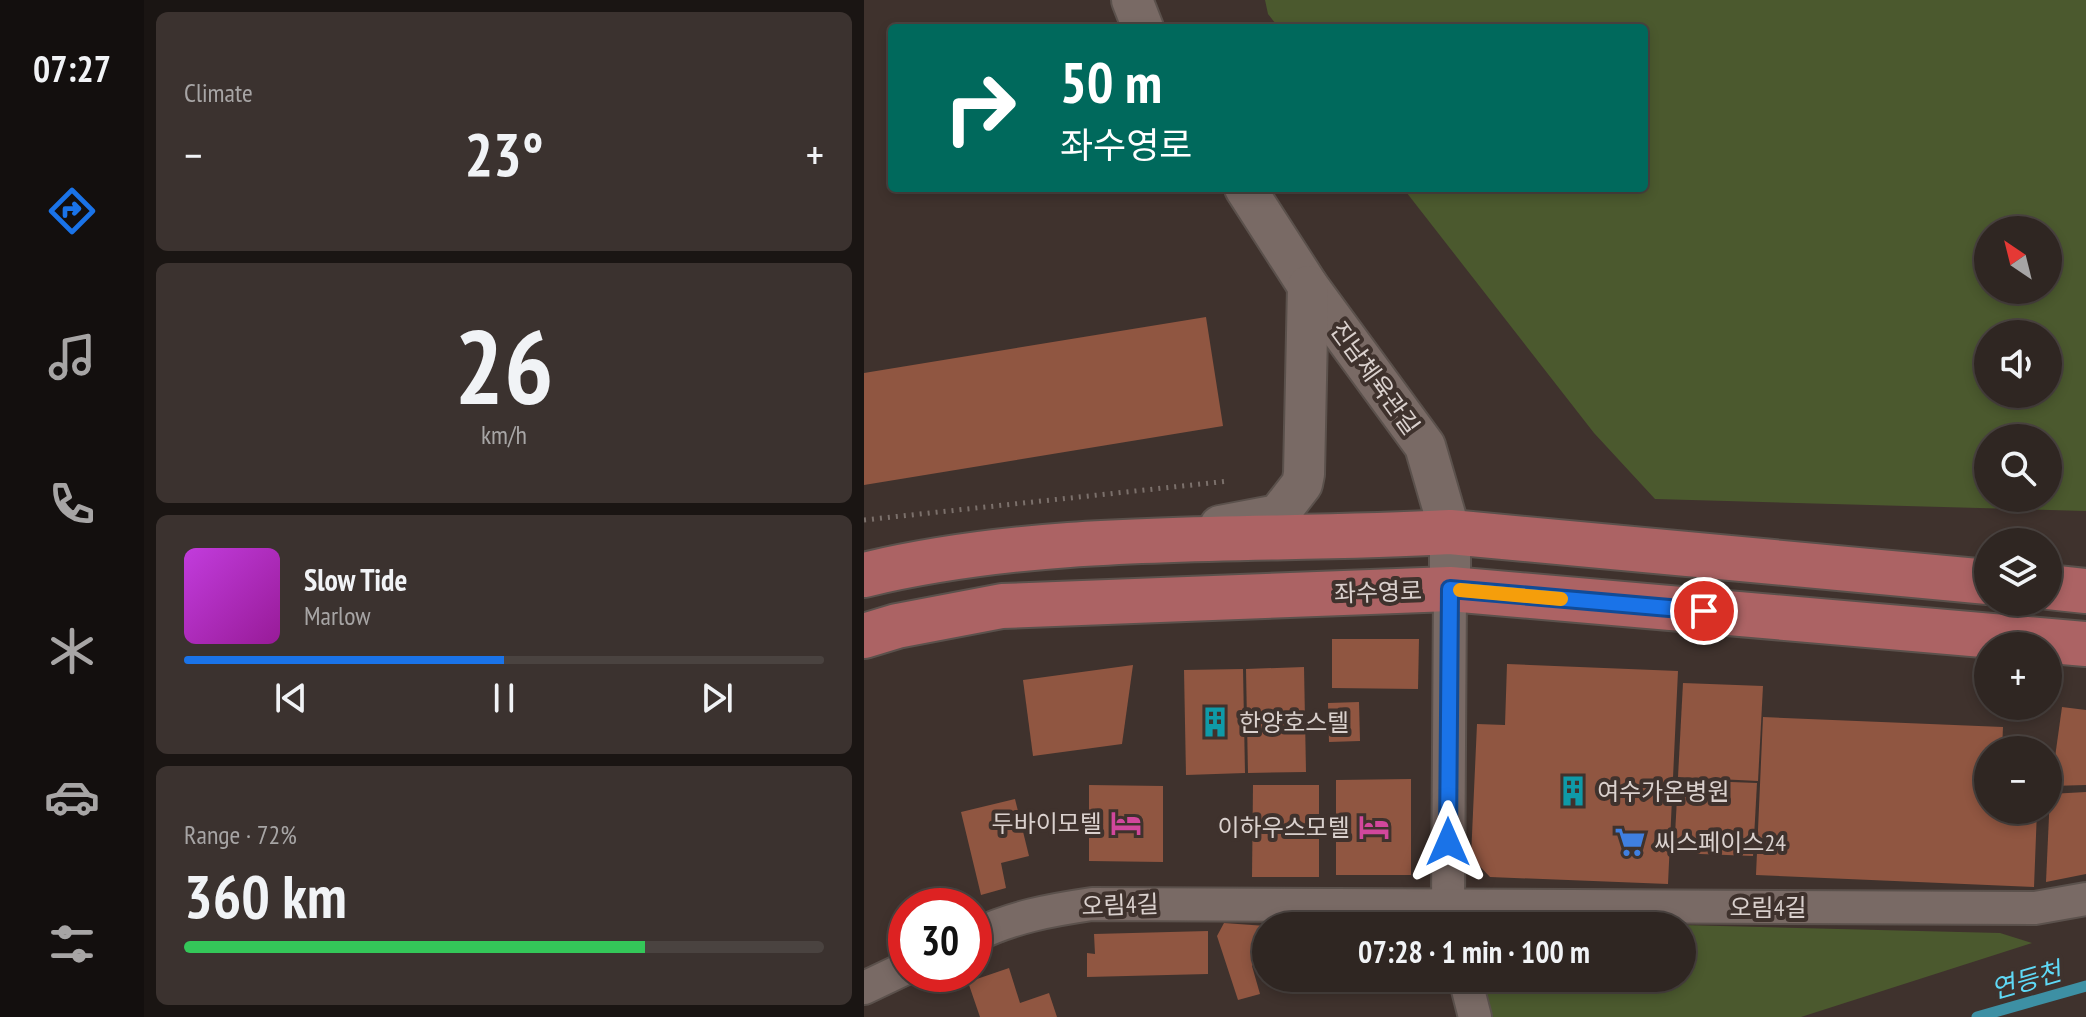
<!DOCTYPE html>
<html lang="en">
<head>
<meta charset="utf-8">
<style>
	body { margin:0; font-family:"PT Sans Narrow","Noto Sans KR",sans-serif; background:#3b322f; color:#f1f3f6; height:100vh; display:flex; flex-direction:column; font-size:30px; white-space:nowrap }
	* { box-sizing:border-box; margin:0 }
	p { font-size:26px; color:#a7a5a5 }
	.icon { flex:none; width:44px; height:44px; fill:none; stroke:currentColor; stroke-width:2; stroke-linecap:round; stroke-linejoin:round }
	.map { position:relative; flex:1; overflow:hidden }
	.sheet { display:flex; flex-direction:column; gap:12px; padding:12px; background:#1a1513; width:720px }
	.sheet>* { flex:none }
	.banner { position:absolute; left:24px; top:24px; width:760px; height:168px; border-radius:8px; box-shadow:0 4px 12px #0003,0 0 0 2px #4a4340; background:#00695c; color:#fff; overflow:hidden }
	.needle { width:52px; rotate:325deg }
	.tools { position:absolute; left:1110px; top:216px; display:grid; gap:16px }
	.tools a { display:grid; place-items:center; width:88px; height:88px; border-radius:50%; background:#2f2622; box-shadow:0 4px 12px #0003,0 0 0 2px #4a4340; font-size:40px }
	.speed { position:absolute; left:24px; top:888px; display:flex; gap:16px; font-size:40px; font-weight:700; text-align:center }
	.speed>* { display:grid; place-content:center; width:104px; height:104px; border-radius:50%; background:#2f2622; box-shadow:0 4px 12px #0003,0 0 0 2px #4a4340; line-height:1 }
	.speed .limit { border:12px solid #d22; background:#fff; color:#111 }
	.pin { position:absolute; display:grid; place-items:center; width:68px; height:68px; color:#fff; margin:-34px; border:4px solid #fff; border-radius:50%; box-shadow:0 2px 8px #0007 }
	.me { position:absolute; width:88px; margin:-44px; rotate:0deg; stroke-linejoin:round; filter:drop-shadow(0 0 6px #0008) }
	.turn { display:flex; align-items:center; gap:28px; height:168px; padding:0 40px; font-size:36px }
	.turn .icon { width:104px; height:104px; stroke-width:2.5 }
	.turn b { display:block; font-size:56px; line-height:68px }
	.big { font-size:60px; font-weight:600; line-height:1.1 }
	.sheet .tile { flex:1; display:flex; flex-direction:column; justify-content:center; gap:12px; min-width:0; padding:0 28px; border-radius:12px; background:#3b322f }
	.sheet .dial { align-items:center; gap:0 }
	.dial b { font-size:104px; line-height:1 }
	.song { display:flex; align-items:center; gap:24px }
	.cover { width:96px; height:96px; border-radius:12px; background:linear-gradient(135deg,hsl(290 70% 55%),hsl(300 70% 35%)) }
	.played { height:8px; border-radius:4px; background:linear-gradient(90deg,#1a73e8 50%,#4a4340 50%) }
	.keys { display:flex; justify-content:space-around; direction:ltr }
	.heat { display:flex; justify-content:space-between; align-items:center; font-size:44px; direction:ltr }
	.charge { height:12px; border-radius:6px; background:linear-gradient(90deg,#34c759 72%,#4a4340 0) }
	.trip { position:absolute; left:388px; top:912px; width:444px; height:80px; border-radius:40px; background:#2f2622; box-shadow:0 4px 12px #0003,0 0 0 2px #4a4340; font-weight:600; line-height:80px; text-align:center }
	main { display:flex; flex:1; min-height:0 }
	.tabs { display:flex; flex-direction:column; width:144px; justify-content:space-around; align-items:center; background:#130f0e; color:#a7a5a5 }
	.tabs .icon { width:56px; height:56px }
	.tabs .current { color:#1a73e8 }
	.tabs b { font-size:36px; color:#f1f3f6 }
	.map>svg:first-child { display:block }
	.green { fill:#4b592e; fill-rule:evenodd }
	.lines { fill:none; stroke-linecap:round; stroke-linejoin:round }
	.stream { stroke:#3d90a4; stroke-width:11 }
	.building { fill:#905641 }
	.minor-casing { stroke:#5b514c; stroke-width:36 }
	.tertiary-casing { stroke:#5b514c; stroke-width:44 }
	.primary-casing { stroke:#5b514c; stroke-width:48 }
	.path { stroke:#7b706b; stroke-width:5; stroke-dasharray:2 6; stroke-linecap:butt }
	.minor { stroke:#796a65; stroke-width:32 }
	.tertiary { stroke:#796a65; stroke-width:40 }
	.primary { stroke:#ac6364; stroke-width:44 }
	.route-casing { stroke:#114b97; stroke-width:20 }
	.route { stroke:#1a73e8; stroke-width:14 }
	.slow { stroke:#f59e0b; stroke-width:14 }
	.labels { text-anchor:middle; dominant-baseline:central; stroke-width:8; stroke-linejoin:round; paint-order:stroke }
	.street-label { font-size:24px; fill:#dad1ce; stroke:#3f322d }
	.poi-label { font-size:24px; fill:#dad1ce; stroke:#3f322d; text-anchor:start }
	.water-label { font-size:26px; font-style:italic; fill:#5fd9f6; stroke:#3f322d }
</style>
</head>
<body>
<main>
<nav class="tabs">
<b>07:27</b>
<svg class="icon current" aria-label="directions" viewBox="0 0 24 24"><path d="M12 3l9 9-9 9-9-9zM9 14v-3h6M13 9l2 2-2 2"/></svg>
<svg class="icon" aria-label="music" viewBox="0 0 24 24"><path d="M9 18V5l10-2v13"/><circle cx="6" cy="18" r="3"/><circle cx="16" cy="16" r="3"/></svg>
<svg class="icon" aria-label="phone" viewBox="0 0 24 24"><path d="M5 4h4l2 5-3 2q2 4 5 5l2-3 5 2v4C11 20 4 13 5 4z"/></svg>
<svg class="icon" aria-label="climate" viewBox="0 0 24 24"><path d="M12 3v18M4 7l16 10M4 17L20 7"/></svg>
<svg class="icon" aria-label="car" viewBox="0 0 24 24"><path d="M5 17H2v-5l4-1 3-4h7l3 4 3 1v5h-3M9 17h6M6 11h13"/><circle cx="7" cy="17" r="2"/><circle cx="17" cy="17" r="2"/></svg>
<svg class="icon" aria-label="filters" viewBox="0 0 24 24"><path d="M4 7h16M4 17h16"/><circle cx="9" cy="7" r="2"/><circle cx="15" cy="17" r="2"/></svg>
</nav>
<section class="sheet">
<div class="tile"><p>Climate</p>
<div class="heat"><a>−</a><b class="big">23°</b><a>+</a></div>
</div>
<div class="tile dial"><b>26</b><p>km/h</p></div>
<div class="tile">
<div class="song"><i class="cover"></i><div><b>Slow Tide</b><p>Marlow</p></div></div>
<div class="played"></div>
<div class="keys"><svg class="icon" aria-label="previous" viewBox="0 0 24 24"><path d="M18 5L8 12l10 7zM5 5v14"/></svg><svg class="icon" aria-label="pause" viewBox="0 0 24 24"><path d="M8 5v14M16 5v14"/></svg><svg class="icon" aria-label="next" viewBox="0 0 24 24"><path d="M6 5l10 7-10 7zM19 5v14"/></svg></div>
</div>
<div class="tile"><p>Range · 72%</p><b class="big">360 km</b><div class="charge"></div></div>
</section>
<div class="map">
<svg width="1222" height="1017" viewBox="0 0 1222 1017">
	<rect width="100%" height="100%" fill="#3f322d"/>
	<g class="green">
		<path d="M401,0H1222V511L791,499L730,433L539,188H780V28H415L404,14ZM1124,230H1184V290H1124ZM1124,334H1184V394H1124ZM1124,438H1184V498H1124Z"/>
		<polygon points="615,920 1136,933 1168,943 937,1017 620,1017 610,978 818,978 818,926 611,926"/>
	</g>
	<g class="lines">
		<polyline class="stream" points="1113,1017 1222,986"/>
	</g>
	<g class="building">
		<polygon points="342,317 359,426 0,485 0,373"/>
		<polygon points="468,639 555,639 554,689 468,688"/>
		<polygon points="643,664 814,671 804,884 626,877 607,857 613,724 641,725"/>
		<polygon points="269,665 258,744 169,756 159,680"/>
		<polygon points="440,667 442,772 384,773 382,669"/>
		<polygon points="379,669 381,773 322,775 320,670"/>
		<polygon points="819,683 899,686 894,781 814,777"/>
		<polygon points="495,702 496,741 465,742 464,703"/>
		<polygon points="1198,707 1222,710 1222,785 1187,786"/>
		<polygon points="899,717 1139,727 1138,750 1124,750 1124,810 1173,810 1170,887 892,875"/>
		<polygon points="547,779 547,875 472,875 472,780"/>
		<polygon points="814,780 893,783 889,856 810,853"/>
		<polygon points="225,785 299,786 299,862 225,861"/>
		<polygon points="389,785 455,785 455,877 388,877"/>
		<polygon points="1222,792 1222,874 1182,882 1186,794"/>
		<polygon points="151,799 165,856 137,863 142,888 117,895 97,812"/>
		<polygon points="360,923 402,926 402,948 388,966 396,994 374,1000 353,936"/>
		<polygon points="344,931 344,974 223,977 223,953 231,954 230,934"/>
		<polygon points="145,968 156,1003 185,993 193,1017 116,1017 104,982"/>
	</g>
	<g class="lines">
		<g class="minor-casing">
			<g id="minor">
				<polyline points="586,589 584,905 589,926"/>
				<path d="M110,936C148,917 187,910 228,904L1171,908L1222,899"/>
				<polyline points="601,978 611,1017"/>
				<polyline points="0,988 42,968"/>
			</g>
		</g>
		<g class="tertiary-casing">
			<g id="tertiary">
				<polyline points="268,0 279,28"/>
				<polyline points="381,188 444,286 561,446 586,532 586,589"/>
				<polyline points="356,526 414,515 438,484 440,474 444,286"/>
			</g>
		</g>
		<g class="primary-casing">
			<g id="primary">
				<path d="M0,575C191,529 391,543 586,532L1124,582"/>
				<polyline points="1184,587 1222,591"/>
				<polyline points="0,636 33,626 138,606 586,589 1222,644"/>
			</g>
		</g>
		<polyline class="path" points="0,520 365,481"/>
		<use href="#minor" class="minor"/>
		<use href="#tertiary" class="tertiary"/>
		<use href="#primary" class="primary"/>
	</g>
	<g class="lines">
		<g class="route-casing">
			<polyline id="route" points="584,842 586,589 840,611"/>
		</g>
		<use href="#route" class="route"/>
		<polyline class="slow" points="596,590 697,599"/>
	</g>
	<defs>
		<g id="building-bare" transform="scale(2.4)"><path d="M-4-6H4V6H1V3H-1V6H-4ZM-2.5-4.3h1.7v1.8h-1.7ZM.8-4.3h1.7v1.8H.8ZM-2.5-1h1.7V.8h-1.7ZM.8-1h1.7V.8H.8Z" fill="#0f9aa8" stroke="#3f322d" stroke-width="2.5" paint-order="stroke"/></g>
		<g id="hotel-bare" transform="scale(2.4)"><path d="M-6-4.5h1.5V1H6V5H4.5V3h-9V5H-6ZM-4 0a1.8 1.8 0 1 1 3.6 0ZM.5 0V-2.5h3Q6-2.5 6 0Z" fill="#d1479c" stroke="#3f322d" stroke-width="2.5" paint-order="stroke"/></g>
		<g id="supermarket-bare" transform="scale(2.4)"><path d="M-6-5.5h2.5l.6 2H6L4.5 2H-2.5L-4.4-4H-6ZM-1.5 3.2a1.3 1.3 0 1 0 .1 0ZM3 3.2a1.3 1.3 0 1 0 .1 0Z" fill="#3f7fe0" stroke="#3f322d" stroke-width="2.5" paint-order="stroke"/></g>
	</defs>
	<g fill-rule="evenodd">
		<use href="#building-bare" x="351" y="722"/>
		<use href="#building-bare" x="709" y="791"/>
		<use href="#hotel-bare" x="262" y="823"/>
		<use href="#hotel-bare" x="510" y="827"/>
		<use href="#supermarket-bare" x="766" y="842"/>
	</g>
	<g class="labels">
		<g class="street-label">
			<text transform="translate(511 378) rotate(54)">진남체육관길</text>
			<text transform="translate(514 592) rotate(-2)">좌수영로</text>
			<text transform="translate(256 905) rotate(-2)">오림4길</text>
			<text x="904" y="907">오림4길</text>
		</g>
		<g class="poi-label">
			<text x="375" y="722">한양호스텔</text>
			<text x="733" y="791">여수가온병원</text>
			<text x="238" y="823" text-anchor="end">두바이모텔</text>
			<text x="486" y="827" text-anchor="end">이하우스모텔</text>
			<text x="790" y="842">씨스페이스24</text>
		</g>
		<g class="water-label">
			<text transform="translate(1162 980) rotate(-16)">연등천</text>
		</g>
	</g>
</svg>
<div class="tools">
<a><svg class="needle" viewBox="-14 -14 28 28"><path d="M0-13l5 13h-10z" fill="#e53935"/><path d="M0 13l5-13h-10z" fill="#a7a5a5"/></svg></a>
<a><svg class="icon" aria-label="sound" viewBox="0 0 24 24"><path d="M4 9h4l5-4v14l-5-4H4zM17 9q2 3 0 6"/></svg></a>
<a><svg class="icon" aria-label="search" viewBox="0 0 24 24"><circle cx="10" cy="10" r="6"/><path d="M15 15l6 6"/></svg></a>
<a><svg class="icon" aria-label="layers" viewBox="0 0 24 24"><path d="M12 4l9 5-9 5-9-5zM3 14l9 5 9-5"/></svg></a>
<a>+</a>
<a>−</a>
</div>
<div class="speed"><div class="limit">30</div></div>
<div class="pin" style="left:840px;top:611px;background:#d93025"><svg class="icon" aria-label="arrive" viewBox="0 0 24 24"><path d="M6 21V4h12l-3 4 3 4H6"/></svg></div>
<svg class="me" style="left:584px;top:842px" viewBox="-20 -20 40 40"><path d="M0-17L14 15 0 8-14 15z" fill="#1a73e8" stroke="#fff" stroke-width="4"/></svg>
<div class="trip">07:28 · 1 min · 100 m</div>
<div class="banner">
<div class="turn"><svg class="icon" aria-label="right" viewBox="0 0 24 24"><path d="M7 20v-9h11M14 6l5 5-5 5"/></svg><div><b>50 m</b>좌수영로</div></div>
</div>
</div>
</main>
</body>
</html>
